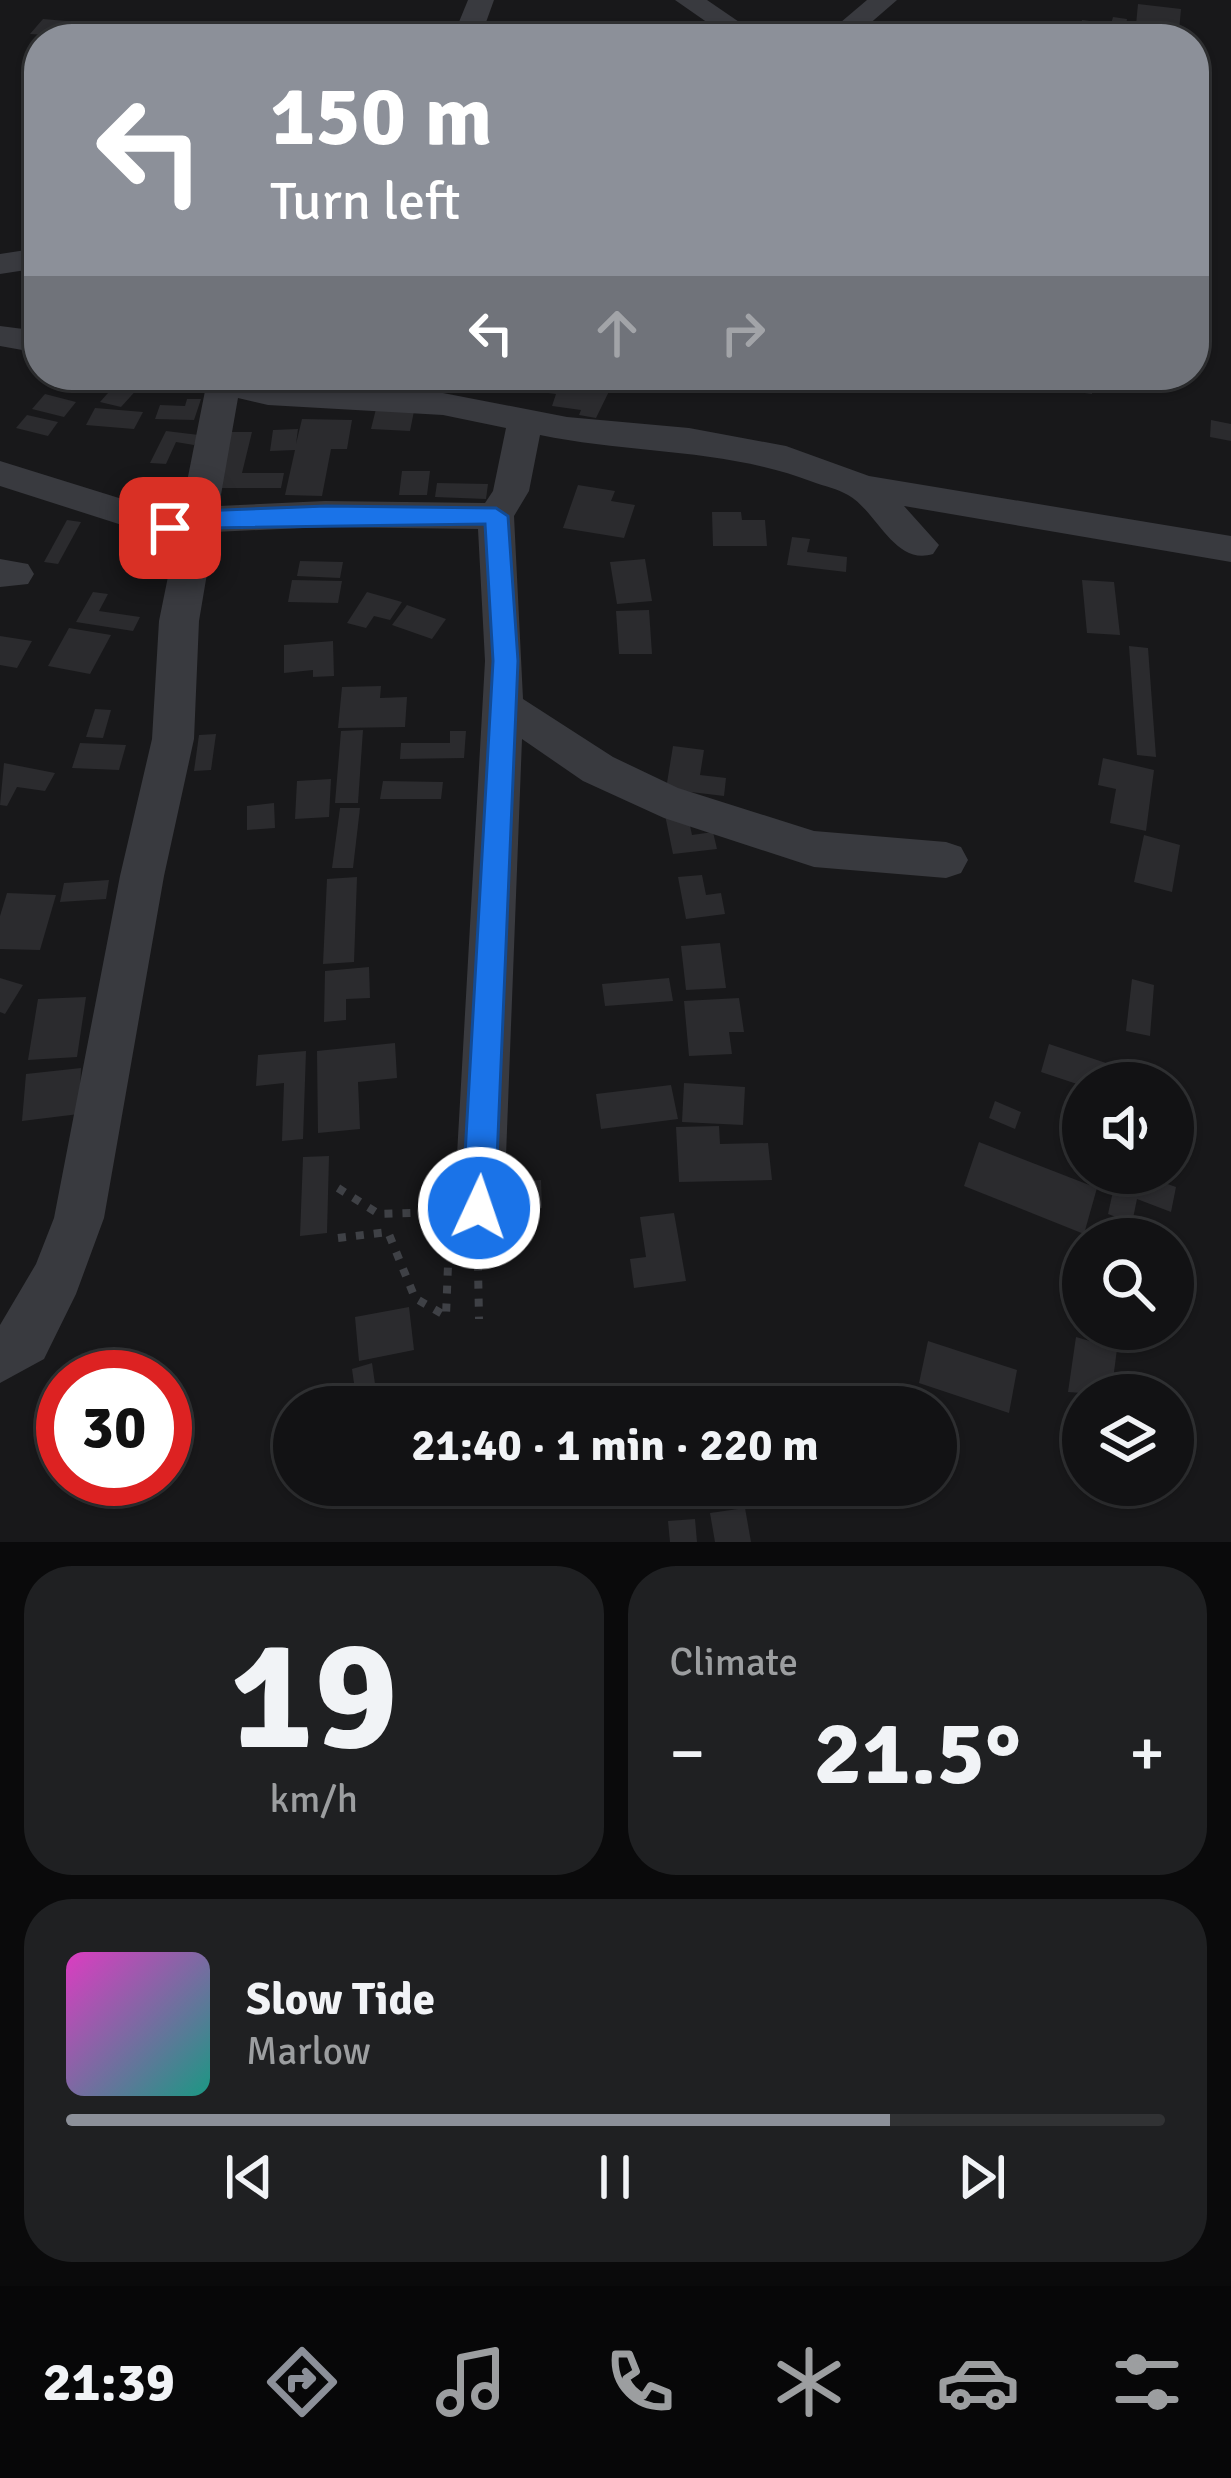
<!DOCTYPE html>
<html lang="en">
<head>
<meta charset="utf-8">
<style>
	body { margin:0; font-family:Signika,sans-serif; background:#1f2022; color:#f1f3f6; height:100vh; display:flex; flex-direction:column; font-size:45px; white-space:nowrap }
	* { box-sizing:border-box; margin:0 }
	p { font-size:39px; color:#9c9ea0 }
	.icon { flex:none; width:66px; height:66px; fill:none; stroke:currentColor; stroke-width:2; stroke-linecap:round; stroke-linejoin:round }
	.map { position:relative; height:1542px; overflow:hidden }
	.panel { display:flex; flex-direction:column; gap:24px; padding:24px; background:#0a0a0b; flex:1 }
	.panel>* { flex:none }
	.banner { position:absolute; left:24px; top:24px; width:1185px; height:366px; border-radius:48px; box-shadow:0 3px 9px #0004,0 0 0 3px #313234; background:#8c9099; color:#fff; overflow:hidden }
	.tools { position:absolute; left:1062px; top:1062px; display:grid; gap:24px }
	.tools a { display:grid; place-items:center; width:132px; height:132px; border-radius:50%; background:#121214; box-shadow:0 3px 9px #0004,0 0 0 3px #313234; font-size:60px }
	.speed { position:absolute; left:36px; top:1350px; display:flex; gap:24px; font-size:60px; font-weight:700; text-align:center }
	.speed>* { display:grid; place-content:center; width:156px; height:156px; border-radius:50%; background:#121214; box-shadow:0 3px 9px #0004,0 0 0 3px #313234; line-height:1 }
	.speed .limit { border:18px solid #d22; background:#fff; color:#111 }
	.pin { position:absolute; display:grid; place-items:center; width:102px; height:102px; color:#fff; margin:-51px; border-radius:24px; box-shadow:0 6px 18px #0006 }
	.me { position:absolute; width:132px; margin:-66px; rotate:3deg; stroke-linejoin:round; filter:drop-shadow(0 0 9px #0008) }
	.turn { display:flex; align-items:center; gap:42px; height:252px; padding:0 48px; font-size:54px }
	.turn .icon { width:156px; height:156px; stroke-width:2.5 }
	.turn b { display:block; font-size:84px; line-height:102px }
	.lanes { display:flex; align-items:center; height:114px; padding:0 48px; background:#0003; justify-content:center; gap:60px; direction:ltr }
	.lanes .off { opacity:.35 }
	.big { font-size:90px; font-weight:800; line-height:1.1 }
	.panel .widget { flex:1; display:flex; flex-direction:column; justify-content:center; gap:18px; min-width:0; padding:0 42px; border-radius:48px; background:#1f2022 }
	.panel .dial { align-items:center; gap:0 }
	.dial b { font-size:156px; line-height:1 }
	.song { display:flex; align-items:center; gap:36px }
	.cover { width:144px; height:144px; border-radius:18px; background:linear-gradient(135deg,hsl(310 70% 55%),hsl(170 70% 35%)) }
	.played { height:12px; border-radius:6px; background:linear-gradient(90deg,#8c9099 75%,#313234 75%) }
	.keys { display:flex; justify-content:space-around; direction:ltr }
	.heat { display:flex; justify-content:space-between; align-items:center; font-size:66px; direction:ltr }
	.panel .tiles { flex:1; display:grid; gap:24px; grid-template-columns:1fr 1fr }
	.widget:last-child { grid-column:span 2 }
	.trip { position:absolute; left:273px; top:1386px; width:684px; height:120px; border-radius:60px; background:#121214; box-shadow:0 3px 9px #0004,0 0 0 3px #313234; font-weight:800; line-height:120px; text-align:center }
	.dock { display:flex; height:192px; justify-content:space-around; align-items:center; background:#070708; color:#9c9ea0 }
	.dock .icon { width:84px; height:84px }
	.dock .selected { color:#8c9099 }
	.dock b { font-size:54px; color:#f1f3f6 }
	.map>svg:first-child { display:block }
	.building { fill:#2b2b2e }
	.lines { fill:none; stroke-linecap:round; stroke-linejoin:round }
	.path { stroke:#3f4146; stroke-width:8; stroke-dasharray:8 10; stroke-linecap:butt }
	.street { fill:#393a3f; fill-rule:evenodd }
	.route { fill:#1a73e8; stroke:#114b97; stroke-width:3 }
</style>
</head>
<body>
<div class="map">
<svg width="1231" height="1542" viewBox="0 0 1231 1542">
	<rect width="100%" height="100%" fill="#18181a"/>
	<g class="building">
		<polygon points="1138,4 1181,9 1179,31 1136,25"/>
		<polygon points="1113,17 1127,19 1125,32 1118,31 1117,39 1079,39 1082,20 1111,24"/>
		<polygon points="43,19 78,22 64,39 43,39 46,35 30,34"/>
		<polygon points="975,25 1028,32 1026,39 971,38"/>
		<polygon points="857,29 901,32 901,39 856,39"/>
		<polygon points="124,375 149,376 121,407 100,402"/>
		<polygon points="555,375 587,375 615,379 596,418 579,415 581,410 552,406 556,394 548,393"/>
		<polygon points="693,375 737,375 733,387 691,382"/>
		<polygon points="830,375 939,375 937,388 883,380 881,389 829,382"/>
		<polygon points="1034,375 1077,380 1078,375 1094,375 1092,394 1033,386"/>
		<polygon points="45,394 76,402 64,417 32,409"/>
		<polygon points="187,399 201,399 194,420 155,419 160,405 185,406"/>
		<polygon points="95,408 143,412 134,429 86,425"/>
		<polygon points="376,409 414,411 410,431 371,429"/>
		<polygon points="27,415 58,422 48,436 16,428"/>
		<polygon points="302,419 352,420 347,449 331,449 322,496 285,495 295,450 270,451 273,430 298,429 296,444"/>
		<polygon points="1211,420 1231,424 1231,441 1210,437"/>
		<polygon points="166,431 199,435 194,445 176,442 166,464 150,463"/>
		<polygon points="231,432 252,432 242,473 284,473 281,488 218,488"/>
		<polygon points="402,471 430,471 427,495 399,495"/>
		<polygon points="437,483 488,484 486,499 435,497"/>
		<polygon points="578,485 615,491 611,501 635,505 624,538 563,528"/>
		<polygon points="712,512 741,512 742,520 765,520 767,546 713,546"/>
		<polygon points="67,520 81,522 58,564 44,562"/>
		<polygon points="792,537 810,539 807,552 847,557 846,572 787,565"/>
		<polygon points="645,559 652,601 617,604 610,562"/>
		<polygon points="300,561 343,562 340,578 297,576"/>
		<polygon points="292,580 342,581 338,603 288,602"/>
		<polygon points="1082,580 1114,582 1120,635 1087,633"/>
		<polygon points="93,592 108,594 99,611 140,617 133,631 76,622"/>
		<polygon points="367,592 402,602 390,620 374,616 366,628 347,623"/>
		<polygon points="407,605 446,619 432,639 392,625"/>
		<polygon points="649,610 652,654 619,654 616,611"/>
		<polygon points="69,628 111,635 90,674 48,666"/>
		<polygon points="0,636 32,641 17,668 0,665"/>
		<polygon points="333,641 334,676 313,677 313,670 284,673 284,645"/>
		<polygon points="1129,646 1148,648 1156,757 1137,755"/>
		<polygon points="381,686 380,698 407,697 405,727 338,728 342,687"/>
		<polygon points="95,709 111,710 103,738 86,737"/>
		<polygon points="363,730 358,803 335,803 341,731"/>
		<polygon points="450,731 466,731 464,758 400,759 401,743 450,743"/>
		<polygon points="216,734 211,770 194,771 199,735"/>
		<polygon points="80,743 126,745 119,770 72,768"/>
		<polygon points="673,746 704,750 700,775 726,778 724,796 666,789"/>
		<polygon points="1103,758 1154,770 1146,831 1110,823 1116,789 1098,785"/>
		<polygon points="4,763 55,773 45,791 17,787 7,806 0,805"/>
		<polygon points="331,779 329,817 295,819 297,781"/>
		<polygon points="383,781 443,782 441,799 380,799"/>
		<polygon points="274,803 275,828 247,830 247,806"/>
		<polygon points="340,808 360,808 353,868 332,868"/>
		<polygon points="687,812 692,835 713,832 717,849 673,854 665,815"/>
		<polygon points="1144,835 1180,845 1172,892 1134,882"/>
		<polygon points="702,875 706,895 721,893 725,914 686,919 678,877"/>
		<polygon points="357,877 354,962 323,964 327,879"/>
		<polygon points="109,880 106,899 60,902 64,883"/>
		<polygon points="7,893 56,895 40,950 0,949 0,916"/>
		<polygon points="720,943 726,988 686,990 681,946"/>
		<polygon points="369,967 370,998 346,999 346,1020 324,1022 325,971"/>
		<polygon points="0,978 23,985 5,1014 0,1012"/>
		<polygon points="669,978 673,1001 605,1006 602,984"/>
		<polygon points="1132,979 1154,985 1150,1036 1126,1031"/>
		<polygon points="86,997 77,1057 28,1060 38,999"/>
		<polygon points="739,998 744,1032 729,1032 732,1054 689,1056 684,1001"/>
		<polygon points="395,1043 397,1078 358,1082 360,1129 318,1133 317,1051"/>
		<polygon points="1049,1044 1106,1063 1100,1083 1083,1086 1041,1072"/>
		<polygon points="306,1051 303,1139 282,1141 284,1083 256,1086 258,1055"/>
		<polygon points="1120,1067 1168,1082 1168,1083 1117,1083"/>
		<polygon points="81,1068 79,1114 22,1121 26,1074"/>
		<polygon points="684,1083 745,1087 743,1125 682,1122"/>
		<polygon points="671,1085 678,1119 601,1129 596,1094"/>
		<polygon points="995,1101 1021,1112 1015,1129 989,1118"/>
		<polygon points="719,1126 720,1144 768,1143 772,1180 679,1182 676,1127"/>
		<polygon points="1075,1133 1083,1135 1083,1168 1068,1162"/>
		<polygon points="979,1142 1097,1188 1084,1234 964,1186"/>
		<polygon points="329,1156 327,1233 300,1236 303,1157"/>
		<polygon points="1117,1173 1136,1173 1176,1187 1171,1212 1137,1199 1132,1223 1108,1214"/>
		<polygon points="541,1180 542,1208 524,1208 524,1181"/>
		<polygon points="674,1213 686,1281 634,1288 630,1259 646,1257 640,1217"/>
		<polygon points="409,1307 414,1350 359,1361 355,1317"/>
		<polygon points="1076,1337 1117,1349 1111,1395 1068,1392"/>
		<polygon points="928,1341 1017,1370 1009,1413 919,1383"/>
		<polygon points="372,1363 375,1384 355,1390 352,1369"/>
		<polygon points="745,1508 751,1542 715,1542 710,1513"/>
		<polygon points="695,1519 697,1542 670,1542 668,1521"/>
	</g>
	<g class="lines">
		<g class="path">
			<polyline points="338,1188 379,1214 438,1212"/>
			<polyline points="338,1238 388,1232 415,1298 446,1316 449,1240"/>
			<polyline points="468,1247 478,1267 479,1319"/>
		</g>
		<g class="street">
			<polygon points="468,0 494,0 480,39 452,39"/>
			<polygon points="675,0 707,0 764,39 731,39"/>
			<polygon points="867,0 897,0 852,39 821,39"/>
			<polygon points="39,248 39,268 0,274 0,254"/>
			<polygon points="0,326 39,331 39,353 0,346"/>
			<path d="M167,375H233L268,383L443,393L567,417L689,428L786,446L869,476L1231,536V562L904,506L939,545L933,554C894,566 878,512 848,495C838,489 824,486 813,482C725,448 631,454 540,435L529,491L514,516L523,699L613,757L678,788L814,831L946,842L961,847L968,860L961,873L946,878L814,867L664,818L583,781L522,739L504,1208L497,1225L479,1232L461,1225L454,1208L485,661L478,529L325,527L214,532L199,621L194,739L164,876L104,1218L76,1294L44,1359L0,1383V1325L36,1264L54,1218L120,876L152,739L159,621L175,542L0,486V461L180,517L205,391L172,383ZM238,398L268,405L443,415L506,428L493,491L485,503L325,501L219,506Z"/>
			<polygon points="0,559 28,564 34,574 28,584 0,587"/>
		</g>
	</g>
	<polygon class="route" points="326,506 496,508 508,516 518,661 495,1208 490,1219 479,1223 467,1219 462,1208 493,661 485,524 209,528 204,542 196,544 161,534 157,528 170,520 186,524 190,514 198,511"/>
</svg>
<div class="tools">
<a><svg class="icon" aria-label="sound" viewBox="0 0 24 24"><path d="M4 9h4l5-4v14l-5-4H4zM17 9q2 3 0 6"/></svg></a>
<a><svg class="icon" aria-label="search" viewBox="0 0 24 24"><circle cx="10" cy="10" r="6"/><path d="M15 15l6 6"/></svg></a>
<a><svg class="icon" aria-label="layers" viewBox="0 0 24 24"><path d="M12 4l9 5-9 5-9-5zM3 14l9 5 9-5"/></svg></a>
</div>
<div class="speed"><div class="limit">30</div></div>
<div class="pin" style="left:170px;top:528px;background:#d93025"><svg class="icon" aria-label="arrive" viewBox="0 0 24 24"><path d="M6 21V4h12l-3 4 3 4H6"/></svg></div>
<svg class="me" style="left:479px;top:1208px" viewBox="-20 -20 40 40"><circle r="17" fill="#1a73e8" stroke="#fff" stroke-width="3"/><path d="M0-11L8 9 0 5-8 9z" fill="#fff"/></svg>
<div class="trip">21:40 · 1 min · 220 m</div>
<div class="banner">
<div class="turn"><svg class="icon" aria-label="left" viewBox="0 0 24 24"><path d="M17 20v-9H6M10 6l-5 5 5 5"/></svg><div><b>150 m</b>Turn left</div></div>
<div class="lanes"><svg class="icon" aria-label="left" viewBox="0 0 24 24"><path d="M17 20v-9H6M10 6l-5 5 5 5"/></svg><svg class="icon off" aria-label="ahead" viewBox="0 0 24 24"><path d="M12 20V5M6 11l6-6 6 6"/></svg><svg class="icon off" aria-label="right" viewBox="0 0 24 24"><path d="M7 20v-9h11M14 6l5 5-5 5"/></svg></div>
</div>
</div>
<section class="panel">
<div class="tiles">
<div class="widget dial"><b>19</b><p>km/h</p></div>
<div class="widget"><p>Climate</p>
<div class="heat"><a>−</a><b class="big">21.5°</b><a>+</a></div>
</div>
<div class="widget">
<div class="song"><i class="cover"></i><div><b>Slow Tide</b><p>Marlow</p></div></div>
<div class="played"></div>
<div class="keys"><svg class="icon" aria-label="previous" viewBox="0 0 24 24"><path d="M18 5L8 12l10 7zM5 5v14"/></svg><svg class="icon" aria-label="pause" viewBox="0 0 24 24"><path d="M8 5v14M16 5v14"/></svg><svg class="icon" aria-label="next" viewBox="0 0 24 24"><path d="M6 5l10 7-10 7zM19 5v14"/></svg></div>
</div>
</div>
</section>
<nav class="dock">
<b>21:39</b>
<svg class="icon selected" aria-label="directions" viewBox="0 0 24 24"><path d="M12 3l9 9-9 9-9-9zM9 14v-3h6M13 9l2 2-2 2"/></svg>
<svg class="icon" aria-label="music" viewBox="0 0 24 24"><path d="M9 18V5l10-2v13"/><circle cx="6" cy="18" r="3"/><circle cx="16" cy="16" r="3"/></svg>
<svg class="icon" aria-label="phone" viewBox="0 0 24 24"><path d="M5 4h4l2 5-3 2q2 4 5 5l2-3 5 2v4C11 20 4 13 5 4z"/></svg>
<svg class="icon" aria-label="climate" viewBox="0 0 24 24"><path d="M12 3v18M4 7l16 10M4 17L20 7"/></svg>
<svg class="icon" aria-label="car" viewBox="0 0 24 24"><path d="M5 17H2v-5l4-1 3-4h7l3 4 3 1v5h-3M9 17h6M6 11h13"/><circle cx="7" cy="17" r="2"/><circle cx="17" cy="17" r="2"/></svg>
<svg class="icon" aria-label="filters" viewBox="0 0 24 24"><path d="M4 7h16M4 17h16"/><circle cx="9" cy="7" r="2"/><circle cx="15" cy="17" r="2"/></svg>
</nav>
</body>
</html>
